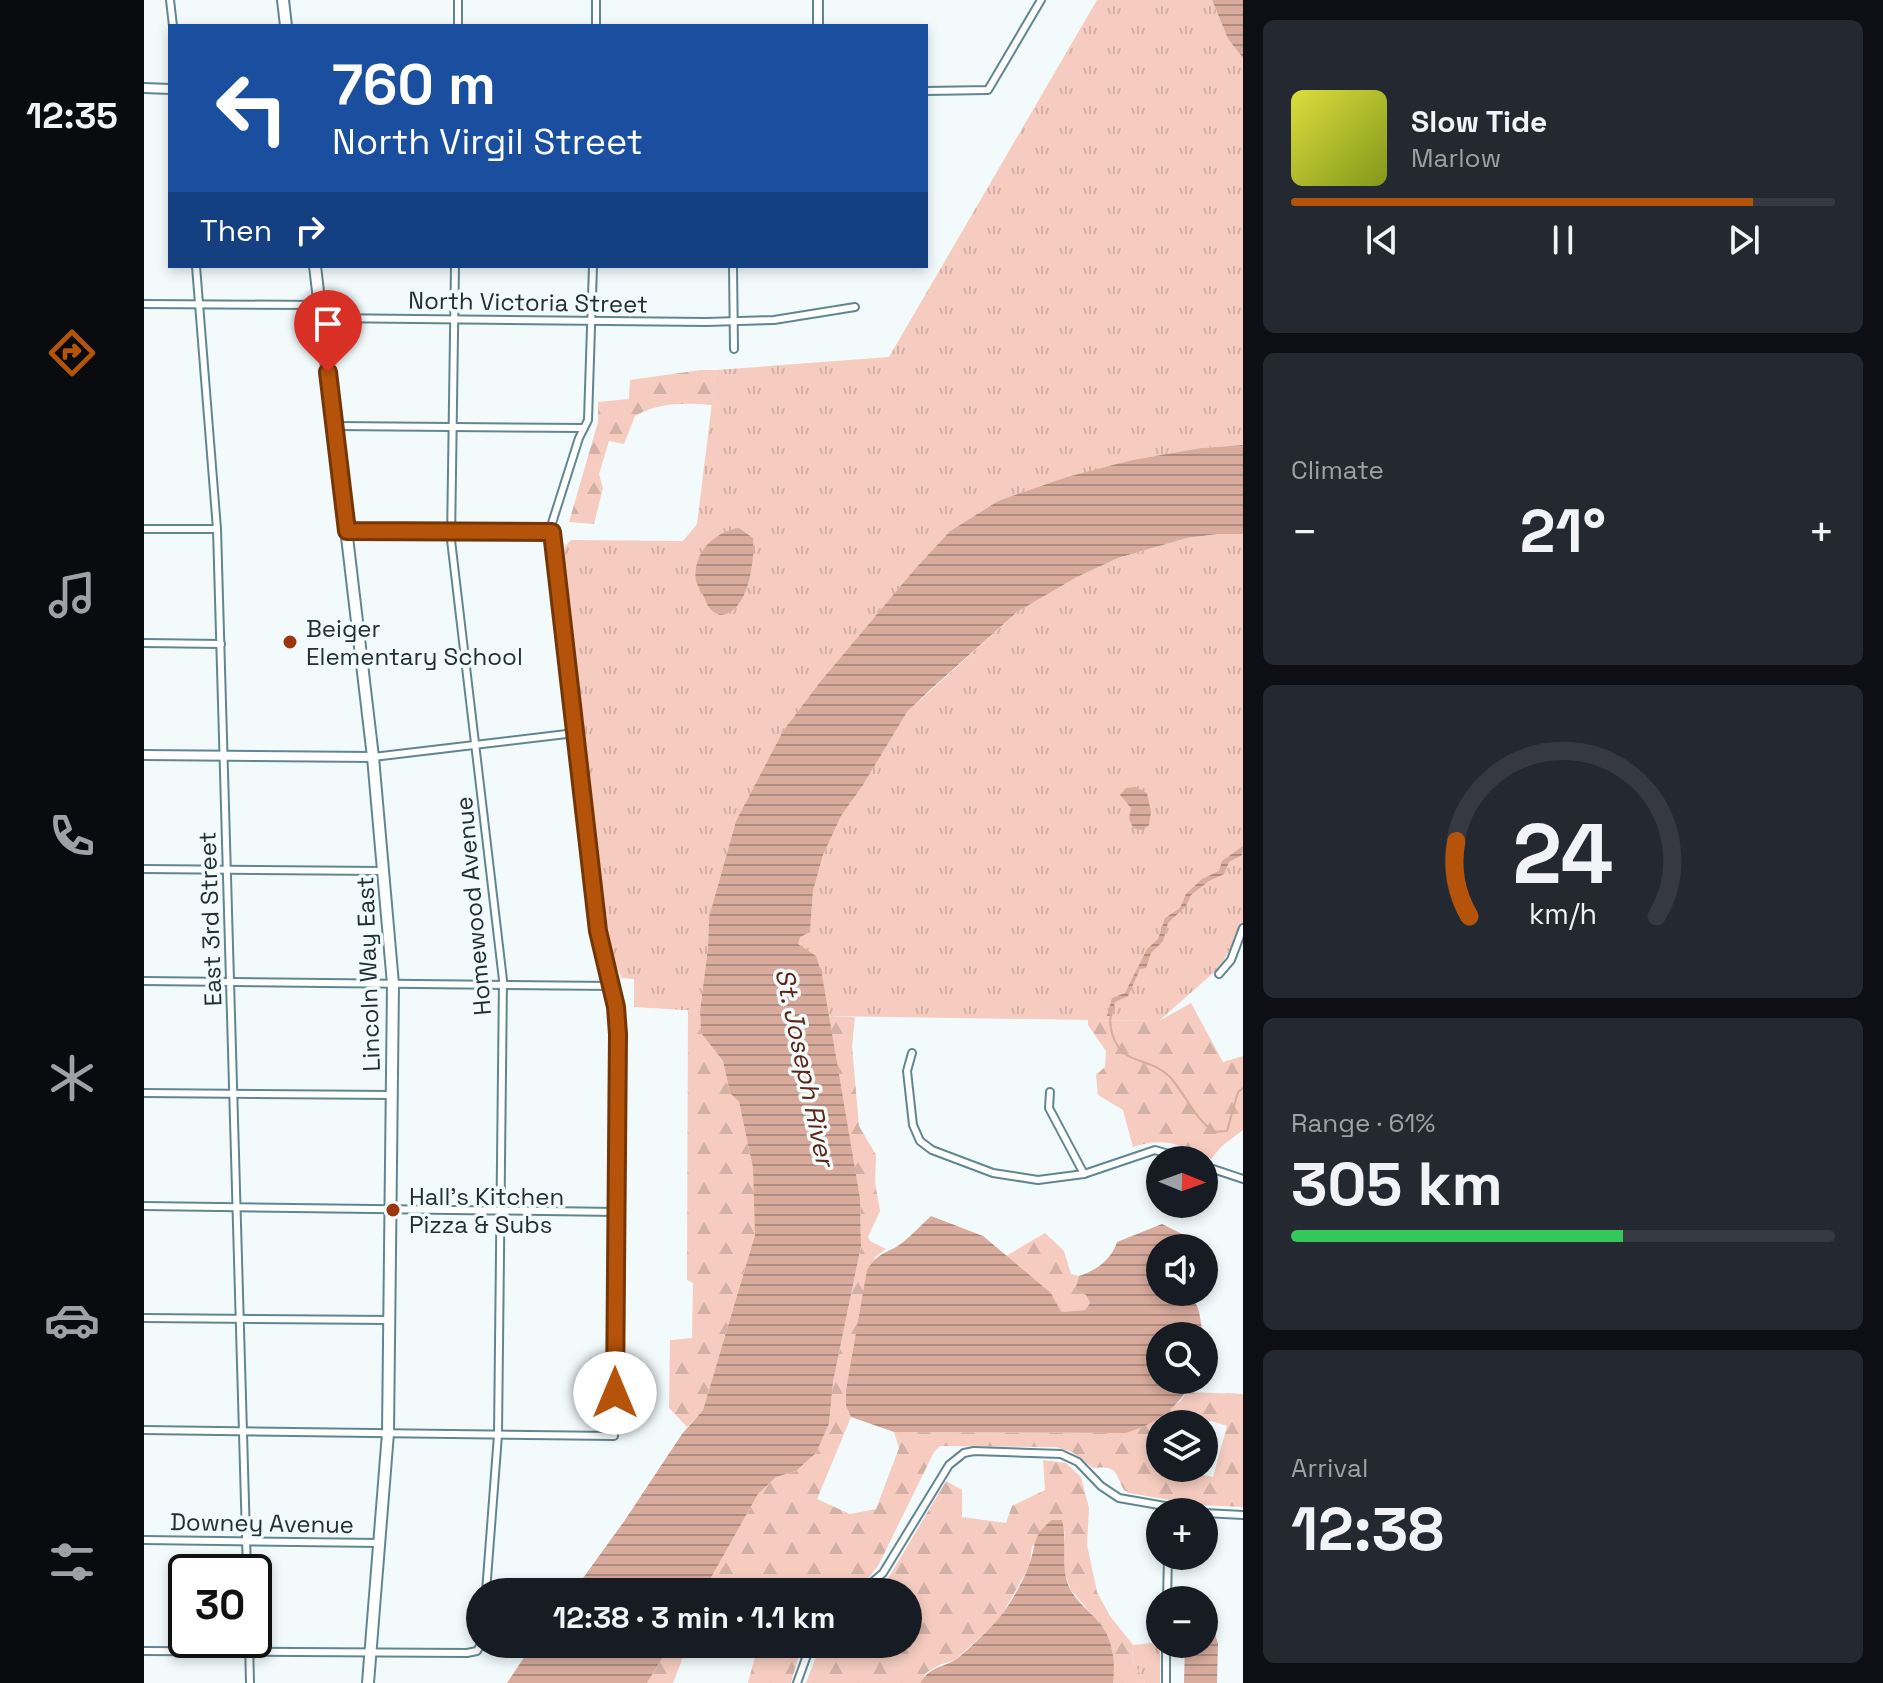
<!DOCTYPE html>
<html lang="en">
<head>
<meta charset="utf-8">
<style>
	body { margin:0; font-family:"Space Grotesk",sans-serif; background:#242831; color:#f1f3f6; height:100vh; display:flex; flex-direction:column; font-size:30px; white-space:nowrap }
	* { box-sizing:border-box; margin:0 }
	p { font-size:26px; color:#9ea1a6 }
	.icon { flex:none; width:44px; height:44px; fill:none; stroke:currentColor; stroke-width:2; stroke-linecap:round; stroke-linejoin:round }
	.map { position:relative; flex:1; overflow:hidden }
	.drawer { display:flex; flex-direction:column; gap:20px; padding:20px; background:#0d0f14; width:640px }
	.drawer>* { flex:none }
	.guide { position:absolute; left:24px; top:24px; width:760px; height:244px; border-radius:0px; box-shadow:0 4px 12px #0003; background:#1a4fa0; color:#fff; overflow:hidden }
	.needle { width:52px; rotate:91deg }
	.tools { position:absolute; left:1002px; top:1146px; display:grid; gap:16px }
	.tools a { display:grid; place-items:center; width:72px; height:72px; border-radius:50%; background:#171b24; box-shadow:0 4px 12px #0003; font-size:40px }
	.speed { position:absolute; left:24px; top:1554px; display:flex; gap:16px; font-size:40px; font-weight:700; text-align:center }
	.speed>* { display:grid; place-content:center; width:104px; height:104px; border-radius:50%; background:#171b24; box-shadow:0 4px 12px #0003; line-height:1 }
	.speed .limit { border:4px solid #111; border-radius:12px; background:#fff; color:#111 }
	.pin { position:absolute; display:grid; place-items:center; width:68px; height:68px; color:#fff; margin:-82px -34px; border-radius:50% 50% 50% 0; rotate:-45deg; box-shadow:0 0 8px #0007 }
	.pin .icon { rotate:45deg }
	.me { position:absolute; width:88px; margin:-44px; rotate:0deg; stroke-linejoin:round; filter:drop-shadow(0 0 6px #0008) }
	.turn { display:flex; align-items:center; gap:28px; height:168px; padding:0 32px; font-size:36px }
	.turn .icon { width:104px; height:104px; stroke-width:2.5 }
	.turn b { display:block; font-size:56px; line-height:68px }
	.then { display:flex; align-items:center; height:76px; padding:0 32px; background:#0003; gap:16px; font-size:30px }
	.big { font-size:60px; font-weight:700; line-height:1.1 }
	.drawer .widget { flex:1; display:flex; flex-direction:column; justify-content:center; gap:12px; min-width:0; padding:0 28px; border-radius:12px; background:#242831 }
	.drawer .dial { align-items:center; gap:0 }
	.dial svg { height:208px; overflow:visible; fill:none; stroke:#363941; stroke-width:7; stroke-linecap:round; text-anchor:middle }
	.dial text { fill:#f1f3f6; stroke:none }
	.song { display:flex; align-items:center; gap:24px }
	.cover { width:96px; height:96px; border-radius:12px; background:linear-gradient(135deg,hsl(60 70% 55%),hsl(70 70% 35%)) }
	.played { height:8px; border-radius:4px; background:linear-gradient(90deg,#b45309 85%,#363941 85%) }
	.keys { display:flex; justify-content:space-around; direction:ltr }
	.heat { display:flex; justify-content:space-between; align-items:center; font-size:44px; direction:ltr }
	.charge { height:12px; border-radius:6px; background:linear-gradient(90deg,#34c759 61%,#363941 0) }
	.trip { position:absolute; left:322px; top:1578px; width:456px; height:80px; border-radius:40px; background:#171b24; box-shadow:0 4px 12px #0003; font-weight:700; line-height:80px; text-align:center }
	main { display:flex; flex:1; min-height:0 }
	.tab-bar { display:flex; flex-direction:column; width:144px; justify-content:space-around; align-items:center; background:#090b0e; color:#9ea1a6 }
	.tab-bar .icon { width:56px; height:56px }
	.tab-bar .current { color:#b45309 }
	.tab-bar b { font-size:36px; color:#f1f3f6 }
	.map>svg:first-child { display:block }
	.grass { fill:url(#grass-tufts) }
	.forest { fill:url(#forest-firs); fill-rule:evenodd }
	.water { fill:url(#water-rules) }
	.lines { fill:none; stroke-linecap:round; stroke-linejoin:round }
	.stream { stroke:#d8ab9d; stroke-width:2 }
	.minor-casing { stroke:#608791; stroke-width:10 }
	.tertiary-casing { stroke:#608791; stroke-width:12 }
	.primary-casing { stroke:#608791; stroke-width:14 }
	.minor { stroke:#fff; stroke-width:6 }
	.tertiary { stroke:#fff; stroke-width:8 }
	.primary { stroke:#fff; stroke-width:10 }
	.route-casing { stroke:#753606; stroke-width:20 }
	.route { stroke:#b45309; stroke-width:14 }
	.poi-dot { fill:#9c360e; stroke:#f2fafc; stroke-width:3 }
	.labels { text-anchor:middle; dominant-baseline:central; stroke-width:7; stroke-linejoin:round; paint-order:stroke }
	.street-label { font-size:24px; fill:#203034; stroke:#f2fafc }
	.poi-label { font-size:24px; fill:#203034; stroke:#f2fafc; text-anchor:start }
	.water-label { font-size:26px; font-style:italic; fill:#5f2715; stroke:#f2fafc }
</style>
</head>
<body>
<main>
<nav class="tab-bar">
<b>12:35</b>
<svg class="icon current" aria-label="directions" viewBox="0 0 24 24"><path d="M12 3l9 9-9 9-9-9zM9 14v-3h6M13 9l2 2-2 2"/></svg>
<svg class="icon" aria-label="music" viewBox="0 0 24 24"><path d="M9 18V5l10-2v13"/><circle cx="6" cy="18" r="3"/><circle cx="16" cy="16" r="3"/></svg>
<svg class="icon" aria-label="phone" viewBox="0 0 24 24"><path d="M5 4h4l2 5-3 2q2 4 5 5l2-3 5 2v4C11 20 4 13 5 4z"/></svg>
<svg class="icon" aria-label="climate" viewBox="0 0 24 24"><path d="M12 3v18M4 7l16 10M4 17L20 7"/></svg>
<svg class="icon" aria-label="car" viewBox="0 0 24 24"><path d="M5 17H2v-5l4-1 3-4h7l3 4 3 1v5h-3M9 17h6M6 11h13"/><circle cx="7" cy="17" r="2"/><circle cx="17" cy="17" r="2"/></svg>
<svg class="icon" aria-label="filters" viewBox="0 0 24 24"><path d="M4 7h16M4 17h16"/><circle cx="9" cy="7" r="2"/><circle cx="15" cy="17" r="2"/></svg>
</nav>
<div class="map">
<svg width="1099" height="1683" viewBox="0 0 1099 1683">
	<defs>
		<pattern id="grass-tufts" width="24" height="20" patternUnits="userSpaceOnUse" patternTransform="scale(2)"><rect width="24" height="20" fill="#f5ccbf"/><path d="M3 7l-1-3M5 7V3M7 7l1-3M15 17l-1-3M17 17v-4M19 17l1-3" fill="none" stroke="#d2b0a5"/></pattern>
		<pattern id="forest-firs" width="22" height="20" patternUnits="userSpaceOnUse" patternTransform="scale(2)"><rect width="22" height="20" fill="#f5ccbf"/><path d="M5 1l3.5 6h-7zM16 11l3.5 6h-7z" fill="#d2b0a5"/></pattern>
		<pattern id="water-rules" width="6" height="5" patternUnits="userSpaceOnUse" patternTransform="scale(2)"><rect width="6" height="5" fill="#d8ab9d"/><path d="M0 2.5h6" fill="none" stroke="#af8c81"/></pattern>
	</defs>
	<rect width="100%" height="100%" fill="#f2fafc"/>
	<g class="grass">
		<polygon points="953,0 1068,0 1084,39 1099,58 1099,445 1057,448 988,460 854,501 806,531 770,570 676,682 639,731 592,821 565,917 564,947 556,1011 490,1007 490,979 478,978 470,962 463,937 417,551 427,540 539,541 553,524 572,370 745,357"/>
		<path d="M1074,534H1099V926L1076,967L1015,1021L683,1016C679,986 679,965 654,944L655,937L666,931L669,891L679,855L697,816L719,785L763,712L873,612L933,577L974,558L1043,538Z"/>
		<polygon points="1016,1642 1016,1683 1001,1683 988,1659 989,1645"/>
	</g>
	<g class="forest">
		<path d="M557,370H572L568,405C539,403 517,402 491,416L480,444L465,441L455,474L459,488L450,524L425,522L454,422V402L485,399L486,380Z"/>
		<path d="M1047,1003L1079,1062L1099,1056V1130L1078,1146L1067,1159C1035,1146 1025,1136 989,1147L979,1110L954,1095L952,1075L961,1067L962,1051L944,1025V1020L1015,1021Z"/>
		<polygon points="544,1010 556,1011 557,1033 579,1061 586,1093 595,1102 609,1168 611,1204 611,1235 559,1410 543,1427 525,1408 526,1340 548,1338 549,1283 543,1280"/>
		<path d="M683,1016L711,1017L708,1046L715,1126L732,1155L731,1183L736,1211L724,1237L726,1241L742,1249L731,1257L702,1390V1406L707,1417L673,1499L706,1514L732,1509L755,1448L750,1432L982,1433L1037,1401L1042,1392L1099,1394V1507L1055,1505L985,1493L980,1490C971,1473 974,1465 949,1468L928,1452L912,1447L796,1446L790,1452L734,1566L723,1580L705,1592H559L614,1494L632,1477L652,1471L672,1453L685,1424L689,1382L717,1246L716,1198ZM1042,1413L1083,1426L1069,1477L1030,1468H1016L1011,1453L1016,1438V1424H1029Z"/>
		<polygon points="901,1233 920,1251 927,1274 935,1276 931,1290 942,1295 946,1303 941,1310 917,1312 907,1293 862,1256"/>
		<polygon points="899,1460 922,1463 937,1477 945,1508 943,1545 953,1592 966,1616 989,1645 988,1659 1001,1683 969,1683 968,1649 960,1629 927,1590 919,1569 921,1531 888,1546 886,1565 855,1620 811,1660 795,1665 782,1673 776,1683 662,1683 671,1659 680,1644 764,1644 764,1592 736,1592 802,1481 818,1490 818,1517 862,1523 868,1506 901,1490"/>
		<polygon points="527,1644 544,1644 529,1683 503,1683"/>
		<polygon points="585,1644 658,1644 647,1683 604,1683 612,1653"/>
	</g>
	<g class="water">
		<polygon points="1068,0 1099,0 1099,58 1084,39"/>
		<polygon points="1099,445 1099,534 1074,534 1043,538 974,558 933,577 873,612 786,690 763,712 719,785 697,816 679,855 669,891 666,932 656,937 654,944 672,956 678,975 716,1198 717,1246 689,1382 685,1424 672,1453 652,1471 632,1477 614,1494 559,1592 429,1592 481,1520 538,1434 559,1410 611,1235 609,1168 595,1102 586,1093 579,1061 557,1033 556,1011 564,947 565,917 592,821 639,731 676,682 770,570 806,531 854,501 923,477 988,460 1057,448"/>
		<path d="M595,528L609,538C611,559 605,614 576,615C566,611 564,607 560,597C558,591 553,586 552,581C548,553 570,532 595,528Z"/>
		<polygon points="992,787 1003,793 1007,812 1005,825 998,830 989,828 985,818 987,808 976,795 982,788"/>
		<polygon points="1099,846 1098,855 1085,862 1080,874 1065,881 1047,895 1042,906 1024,923 1019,941 1007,953 1002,968 996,969 984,996 971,1002 968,1016 963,1016 968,998 981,993 1003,949 1014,939 1021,918 1036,908 1042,894 1058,879 1075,871 1078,861"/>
		<path d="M787,1216L839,1236L907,1293L917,1312L941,1310L946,1303L942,1295L931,1290L935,1276C953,1270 967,1260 973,1242L1018,1224L1042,1236L1045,1248H1016V1292H1047L1055,1311L1059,1336H1016V1380H1049C1034,1408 1013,1423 982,1433L750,1432L707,1417L702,1406V1390L723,1270C737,1249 742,1255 758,1243C768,1235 777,1225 787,1216Z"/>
		<path d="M908,1520H918C924,1543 915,1567 926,1589C934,1604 950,1614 959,1628C970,1644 971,1665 969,1683H776C787,1666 795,1669 811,1660C818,1656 851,1624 856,1617C867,1603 877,1585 884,1568C893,1547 886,1537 908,1520Z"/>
		<polygon points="1060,1630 1071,1635 1074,1643 1073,1683 1040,1683 1041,1644 1060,1644"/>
		<polygon points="389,1644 527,1644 503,1683 363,1683"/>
	</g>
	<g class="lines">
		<path class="stream" d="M967,1014C964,1027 970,1045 981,1054C994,1063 1011,1062 1026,1077C1042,1095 1050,1118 1070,1132L1083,1131L1094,1092L1099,1088"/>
		<g class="minor-casing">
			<g id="minor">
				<polyline points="26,0 29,26"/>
				<polyline points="314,26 314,0"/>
				<polyline points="452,26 452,0"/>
				<polyline points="782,91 844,90 897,0"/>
				<polyline points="52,266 73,529 103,1572"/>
				<polyline points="311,266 307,540 359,980 354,1435 342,1592"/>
				<polyline points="589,266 590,349"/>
				<polyline points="0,304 176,305"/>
				<polyline points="177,318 562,322 630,320 711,307"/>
				<polyline points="190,426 440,428"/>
				<polyline points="0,529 73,529"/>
				<polyline points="203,531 408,532"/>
				<polyline points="0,643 77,644"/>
				<polyline points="229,757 431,733"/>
				<polyline points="0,869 240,871"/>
				<polyline points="1075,974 1087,960 1099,928"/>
				<polyline points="0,981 467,986"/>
				<polyline points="768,1053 763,1071 769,1125 776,1141 788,1150 849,1173 894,1180 940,1174 1011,1150 1045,1160"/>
				<polyline points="906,1092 905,1108 940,1174"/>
				<polyline points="0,1093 248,1095"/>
				<polyline points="1060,1166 1099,1179"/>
				<polyline points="0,1206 473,1212"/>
				<polyline points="0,1318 246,1320"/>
				<polyline points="0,1430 470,1436 474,1034 472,1007 454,931 408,523 435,438 444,420 449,266"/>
				<polyline points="1060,1513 1099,1515"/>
				<polyline points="0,1540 236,1543"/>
				<polyline points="717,1592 739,1573 805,1465 820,1453 830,1451 917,1454 934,1462 957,1486 975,1498 1055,1512"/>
				<polyline points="1023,1600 1024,1556"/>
				<polyline points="105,1640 106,1683"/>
				<polyline points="0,1651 323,1653 333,1651 337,1644"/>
				<polyline points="653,1683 667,1644"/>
				<polyline points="1022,1683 1022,1644"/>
			</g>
		</g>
		<g class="tertiary-casing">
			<g id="tertiary">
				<polyline points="674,26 674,0"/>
				<polyline points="0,88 26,89"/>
				<polyline points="0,755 229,757"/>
			</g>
		</g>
		<g class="primary-casing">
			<g id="primary">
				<polyline points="139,0 142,26"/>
				<polyline points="171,266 229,757 249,984 244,1433 224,1683"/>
			</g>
		</g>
		<use href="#minor" class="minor"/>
		<use href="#tertiary" class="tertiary"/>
		<use href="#primary" class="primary"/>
	</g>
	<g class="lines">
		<g class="route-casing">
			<polyline id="route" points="184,372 203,531 408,532 454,931 472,1007 474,1034 471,1393"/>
		</g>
		<use href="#route" class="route"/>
	</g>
	<g class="poi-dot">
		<circle cx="146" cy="642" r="8"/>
		<circle cx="249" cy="1210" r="8"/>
	</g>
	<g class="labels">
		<g class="street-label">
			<text transform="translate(384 302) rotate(1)">North Victoria Street</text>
			<text transform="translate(329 906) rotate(-95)">Homewood Avenue</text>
			<text transform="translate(66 919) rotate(-92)">East 3rd Street</text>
			<text transform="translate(224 974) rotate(-92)">Lincoln Way East</text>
			<text transform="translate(118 1523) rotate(1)">Downey Avenue</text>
		</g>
		<g class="poi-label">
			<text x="162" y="628">Beiger<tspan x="162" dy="28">Elementary School</tspan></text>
			<text x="265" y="1196">Hall's Kitchen<tspan x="265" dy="28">Pizza &amp; Subs</tspan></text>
		</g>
		<g class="water-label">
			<text transform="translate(661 1067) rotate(78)">St. Joseph River</text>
		</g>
	</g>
</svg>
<div class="tools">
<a><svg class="needle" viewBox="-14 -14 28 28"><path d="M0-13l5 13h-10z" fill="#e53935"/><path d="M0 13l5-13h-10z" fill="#9ea1a6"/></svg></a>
<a><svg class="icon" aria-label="sound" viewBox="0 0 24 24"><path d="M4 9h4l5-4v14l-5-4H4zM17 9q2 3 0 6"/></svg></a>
<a><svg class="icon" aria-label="search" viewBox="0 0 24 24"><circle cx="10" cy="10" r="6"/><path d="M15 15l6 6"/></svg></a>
<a><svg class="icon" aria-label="layers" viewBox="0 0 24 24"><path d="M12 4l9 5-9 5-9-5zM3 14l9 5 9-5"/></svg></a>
<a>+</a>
<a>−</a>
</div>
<div class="speed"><div class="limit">30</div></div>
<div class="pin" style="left:184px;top:372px;background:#d93025"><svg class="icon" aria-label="arrive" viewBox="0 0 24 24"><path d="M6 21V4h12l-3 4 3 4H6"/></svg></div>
<svg class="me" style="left:471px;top:1393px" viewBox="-20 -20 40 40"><circle r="19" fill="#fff"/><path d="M0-13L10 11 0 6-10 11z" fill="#b45309"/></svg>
<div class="trip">12:38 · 3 min · 1.1 km</div>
<div class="guide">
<div class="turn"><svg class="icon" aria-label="left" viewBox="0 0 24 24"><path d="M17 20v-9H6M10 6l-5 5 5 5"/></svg><div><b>760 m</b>North Virgil Street</div></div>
<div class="then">Then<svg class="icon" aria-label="right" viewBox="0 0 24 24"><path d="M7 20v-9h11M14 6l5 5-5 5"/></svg></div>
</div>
</div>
<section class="drawer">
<div class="widget">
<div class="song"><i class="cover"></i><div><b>Slow Tide</b><p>Marlow</p></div></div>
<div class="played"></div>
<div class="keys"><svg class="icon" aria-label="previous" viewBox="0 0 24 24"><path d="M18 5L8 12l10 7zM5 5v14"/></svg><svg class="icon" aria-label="pause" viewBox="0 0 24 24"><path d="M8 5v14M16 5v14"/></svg><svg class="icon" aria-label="next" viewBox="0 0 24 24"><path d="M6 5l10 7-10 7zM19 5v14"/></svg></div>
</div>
<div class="widget"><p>Climate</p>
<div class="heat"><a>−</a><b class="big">21°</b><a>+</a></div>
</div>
<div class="widget dial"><svg viewBox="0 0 100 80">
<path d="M14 69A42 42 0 1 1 86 69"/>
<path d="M14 69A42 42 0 0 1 9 40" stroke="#b45309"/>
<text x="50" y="56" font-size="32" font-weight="700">24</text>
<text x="50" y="72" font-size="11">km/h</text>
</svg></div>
<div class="widget"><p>Range · 61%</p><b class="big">305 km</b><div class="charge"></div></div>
<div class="widget"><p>Arrival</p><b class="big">12:38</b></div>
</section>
</main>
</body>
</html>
